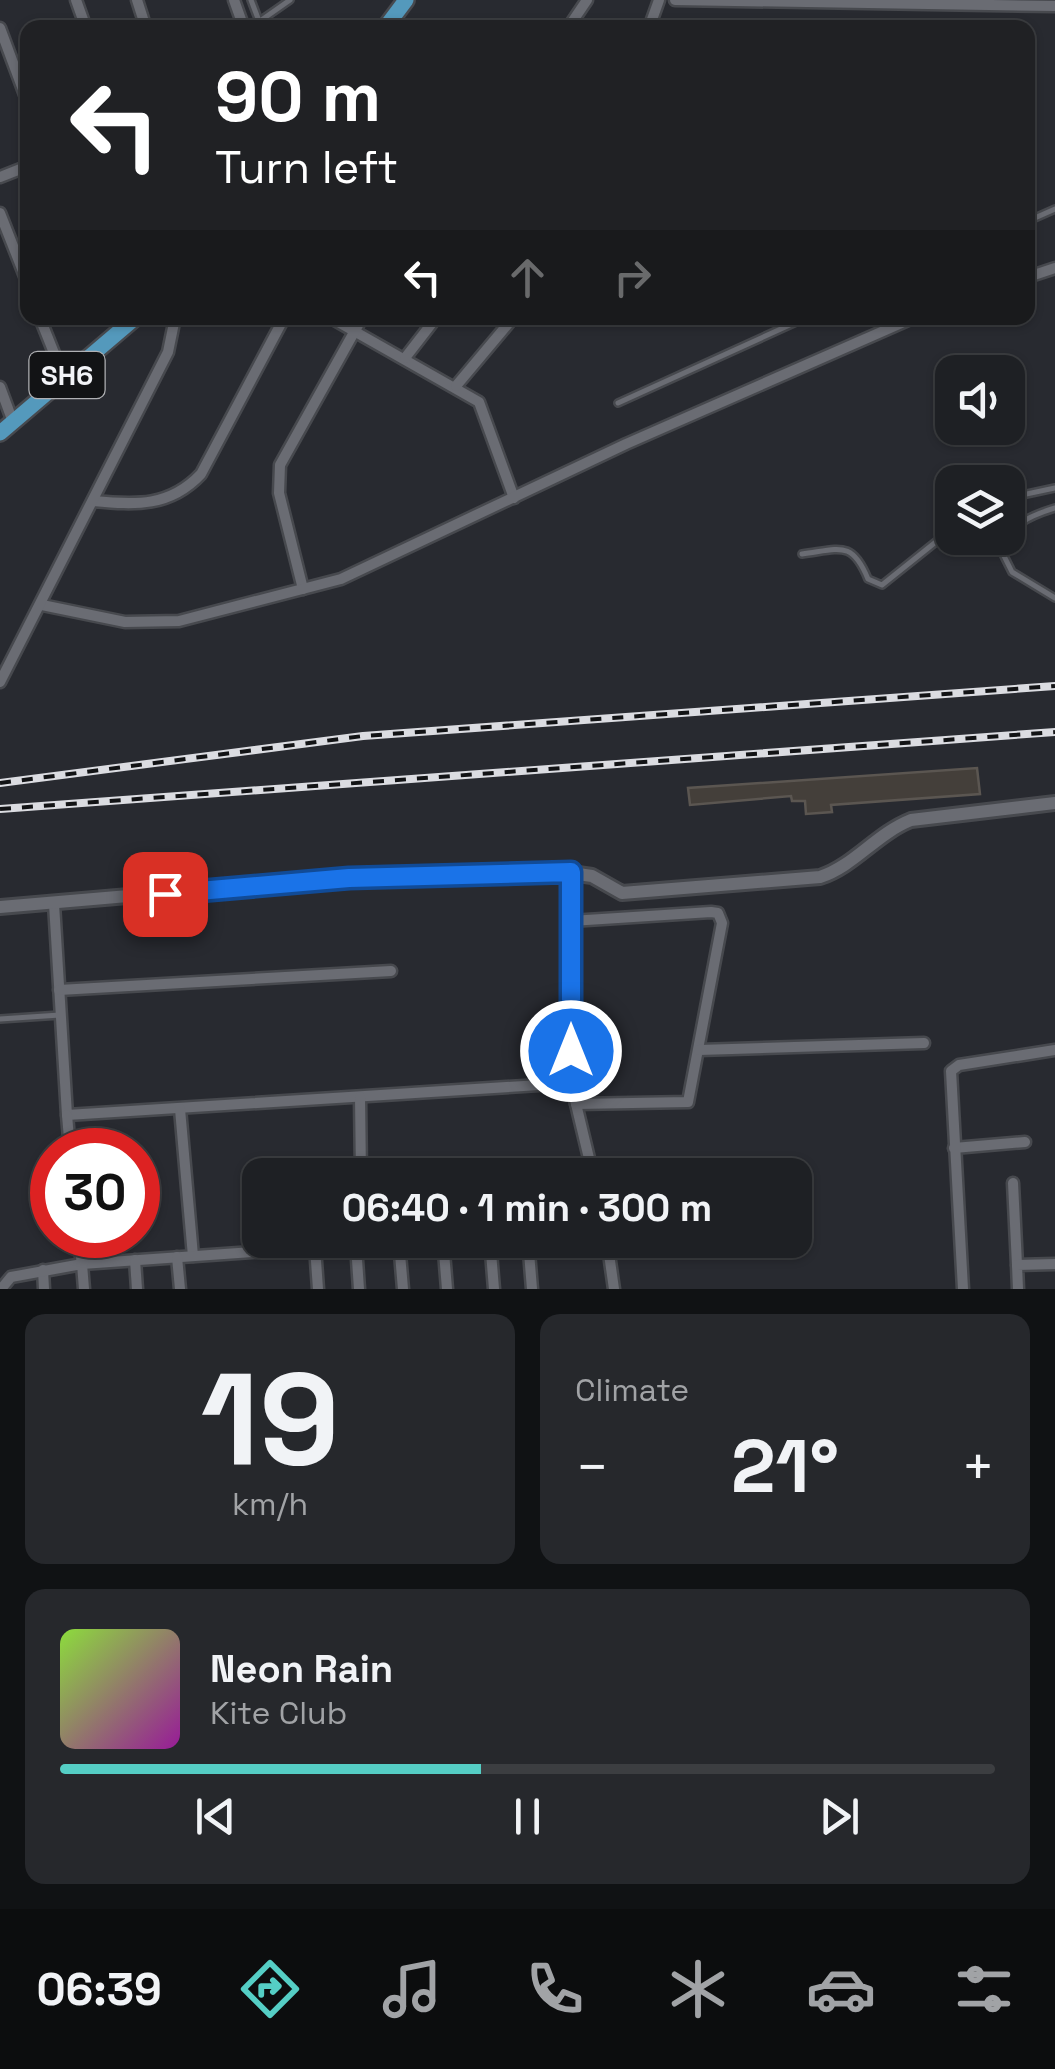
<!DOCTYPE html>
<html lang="en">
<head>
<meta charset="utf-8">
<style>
	body { margin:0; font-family:"Space Grotesk",sans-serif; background:#26282c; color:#f1f3f6; height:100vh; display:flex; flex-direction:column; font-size:38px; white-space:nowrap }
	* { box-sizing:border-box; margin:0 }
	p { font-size:32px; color:#a1a3a6 }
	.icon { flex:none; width:55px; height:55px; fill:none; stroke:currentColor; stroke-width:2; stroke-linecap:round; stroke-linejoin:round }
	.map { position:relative; height:1289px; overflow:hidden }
	.panel { display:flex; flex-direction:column; gap:25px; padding:25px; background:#101214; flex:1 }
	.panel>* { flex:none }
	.banner { position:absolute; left:20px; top:20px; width:1015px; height:305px; border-radius:20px; box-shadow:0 2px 8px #0004,0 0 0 2px #3c3e41; background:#202124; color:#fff; overflow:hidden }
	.controls { position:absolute; left:935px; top:355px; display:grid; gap:20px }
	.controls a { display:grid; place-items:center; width:90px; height:90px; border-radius:20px; background:#1e2024; box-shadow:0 2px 8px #0004,0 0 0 2px #3c3e41; font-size:50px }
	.speed { position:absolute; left:30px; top:1128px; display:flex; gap:20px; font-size:50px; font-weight:700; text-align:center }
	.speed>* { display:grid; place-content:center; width:130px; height:130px; border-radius:50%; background:#1e2024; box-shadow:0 2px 8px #0004,0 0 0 2px #3c3e41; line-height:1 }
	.speed .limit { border:15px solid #d22; background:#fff; color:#111 }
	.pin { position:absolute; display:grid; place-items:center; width:85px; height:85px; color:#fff; margin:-42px; border-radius:20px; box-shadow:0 5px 15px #0006 }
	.me { position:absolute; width:110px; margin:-55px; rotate:0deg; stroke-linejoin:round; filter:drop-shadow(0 0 8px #0008) }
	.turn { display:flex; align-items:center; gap:35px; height:210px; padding:0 30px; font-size:45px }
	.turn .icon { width:130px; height:130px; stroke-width:2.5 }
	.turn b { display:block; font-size:70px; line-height:85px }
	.lanes { display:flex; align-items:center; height:95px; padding:0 30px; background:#0003; justify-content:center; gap:50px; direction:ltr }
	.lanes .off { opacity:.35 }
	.big { font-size:75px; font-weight:800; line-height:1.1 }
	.panel .card { flex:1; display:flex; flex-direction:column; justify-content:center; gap:15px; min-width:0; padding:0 35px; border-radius:20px; background:#26282c }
	.panel .dial { align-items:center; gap:0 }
	.dial b { font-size:130px; line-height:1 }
	.song { display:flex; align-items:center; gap:30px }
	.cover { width:120px; height:120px; border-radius:15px; background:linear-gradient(135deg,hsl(90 70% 55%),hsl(300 70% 35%)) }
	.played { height:10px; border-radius:5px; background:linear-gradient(90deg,#55cec5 45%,#3c3e41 45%) }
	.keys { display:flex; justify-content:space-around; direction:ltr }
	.heat { display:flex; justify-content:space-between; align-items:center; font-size:55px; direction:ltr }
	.panel .tiles { flex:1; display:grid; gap:25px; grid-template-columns:1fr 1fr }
	.card:last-child { grid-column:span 2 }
	.trip { position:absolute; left:242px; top:1158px; width:570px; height:100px; border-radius:20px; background:#1e2024; box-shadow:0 2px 8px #0004,0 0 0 2px #3c3e41; font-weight:800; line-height:100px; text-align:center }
	.tabs { display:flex; height:160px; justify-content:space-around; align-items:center; background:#0c0d0e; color:#a1a3a6 }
	.tabs .icon { width:70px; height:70px }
	.tabs .selected { color:#55cec5 }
	.tabs b { font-size:45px; color:#f1f3f6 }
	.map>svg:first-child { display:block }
	.building { fill:#443f3a; stroke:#5b5651; stroke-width:2.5 }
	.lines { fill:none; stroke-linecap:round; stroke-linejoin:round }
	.service-casing { stroke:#47494e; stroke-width:10 }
	.minor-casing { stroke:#47494e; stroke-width:15 }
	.tertiary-casing { stroke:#47494e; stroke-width:18 }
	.primary-casing { stroke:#47494e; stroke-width:20 }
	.service { stroke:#6a6c73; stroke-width:5 }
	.minor { stroke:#6a6c73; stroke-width:10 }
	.tertiary { stroke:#6a6c73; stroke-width:12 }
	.primary { stroke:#5499bc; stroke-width:15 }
	.rail-casing { stroke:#dbdce1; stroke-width:8 }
	.rail { stroke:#121315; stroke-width:4; stroke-dasharray:11; stroke-linecap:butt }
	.route-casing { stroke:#114b97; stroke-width:25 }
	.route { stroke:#1a73e8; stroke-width:18 }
	.labels { text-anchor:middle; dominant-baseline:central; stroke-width:10; stroke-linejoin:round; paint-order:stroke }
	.shield { fill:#121315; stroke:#afb0b3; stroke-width:2.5 }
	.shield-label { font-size:28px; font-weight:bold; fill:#f2f3f7 }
</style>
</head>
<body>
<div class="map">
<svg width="1055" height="1289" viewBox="0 0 1055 1289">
	<rect width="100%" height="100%" fill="#282a30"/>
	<polygon class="building" points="977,768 980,794 831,805 832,812 806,814 805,801 792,801 791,796 690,805 688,788"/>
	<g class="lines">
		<g class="service-casing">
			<g id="service">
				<polyline points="251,0 259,21"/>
				<polyline points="250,28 290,0"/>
				<polyline points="1028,221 1055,209"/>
				<polyline points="618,403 805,318"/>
				<polyline points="1008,498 1055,488"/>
				<path d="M1055,508C1029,516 1006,525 1004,556L1012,572L1055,598"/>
				<path d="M802,554C840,549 852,540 868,579L882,585L952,529"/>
				<polyline points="0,1019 60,1015"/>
			</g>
		</g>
		<g class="minor-casing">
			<g id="minor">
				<polyline points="76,0 86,28"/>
				<polyline points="137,0 146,28"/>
				<polyline points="234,0 244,28"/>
				<polyline points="675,0 1055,6"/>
				<polyline points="0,28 28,103"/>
				<polyline points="568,28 587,0"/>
				<polyline points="649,28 659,0"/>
				<polyline points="0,177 28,166"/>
				<polyline points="0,213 28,284"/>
				<polyline points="1028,277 1055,268"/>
				<polyline points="40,318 64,378"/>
				<polyline points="331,318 479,402 514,498"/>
				<polyline points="405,358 436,318"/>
				<polyline points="456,386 513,318"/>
				<polyline points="0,387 13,422"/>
				<path d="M93,501C136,505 170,507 201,474L284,318"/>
				<polyline points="303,589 279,493 280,465 362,318"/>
				<polyline points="42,605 125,622 179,621 341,579 626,444 913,318"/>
				<polyline points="0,682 168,352 175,318"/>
				<polyline points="571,873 571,1083 593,1175"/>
				<polyline points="54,904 67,1115 571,1083"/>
				<polyline points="571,921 711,912 718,913 722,923 688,1102 576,1104"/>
				<polyline points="59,990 391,971"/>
				<polyline points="699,1050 924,1043"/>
				<polyline points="360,1097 361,1175"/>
				<polyline points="180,1109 193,1256"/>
				<polyline points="67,1115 70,1150"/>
				<polyline points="954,1148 1025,1142"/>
				<polyline points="1013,1183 1017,1265"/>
				<polyline points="78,1235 82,1264 424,1240"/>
				<polyline points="443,1240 447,1289"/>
				<polyline points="490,1240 494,1289"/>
				<polyline points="528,1240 532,1289"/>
				<polyline points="607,1240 614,1289"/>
				<polyline points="399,1242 403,1289"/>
				<polyline points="356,1245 359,1289"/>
				<polyline points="315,1247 318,1289"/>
				<polyline points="177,1257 180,1289"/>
				<polyline points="135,1260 137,1289"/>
				<polyline points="43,1270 44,1289"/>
				<polyline points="1,1289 11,1277 82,1264 84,1289"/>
				<polyline points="963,1289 951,1071 959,1065 1055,1050"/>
				<polyline points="1018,1289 1017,1265 1055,1264"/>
			</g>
		</g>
		<g class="tertiary-casing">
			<path id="tertiary" d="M0,907L349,877L571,873L592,876L622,893L820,877C854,866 876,834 911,820L1055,803"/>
		</g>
		<g class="primary-casing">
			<g id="primary">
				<polyline points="385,28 406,0"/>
				<polyline points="0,433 135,318"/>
			</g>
		</g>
		<use href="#service" class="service"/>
		<use href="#minor" class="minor"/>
		<use href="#tertiary" class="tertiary"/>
		<use href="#primary" class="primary"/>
		<g class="rail-casing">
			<g id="rail">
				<polyline points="0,783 363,736 1055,686"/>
				<polyline points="0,809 1055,732"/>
			</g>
		</g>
		<use href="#rail" class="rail"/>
	</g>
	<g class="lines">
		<g class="route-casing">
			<polyline id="route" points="165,894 349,878 571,872 571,1051"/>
		</g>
		<use href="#route" class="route"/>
	</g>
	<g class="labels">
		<rect class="shield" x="29.5" y="352" width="75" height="46" rx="8"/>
		<g class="shield-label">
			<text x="67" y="375">SH6</text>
		</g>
	</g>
</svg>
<div class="controls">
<a><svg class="icon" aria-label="sound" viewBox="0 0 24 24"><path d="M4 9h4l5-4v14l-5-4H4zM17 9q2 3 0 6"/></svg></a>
<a><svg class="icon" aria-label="layers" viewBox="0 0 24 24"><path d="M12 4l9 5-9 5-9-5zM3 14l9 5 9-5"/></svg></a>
</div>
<div class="speed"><div class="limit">30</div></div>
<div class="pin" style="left:165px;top:894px;background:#d93025"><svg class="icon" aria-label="arrive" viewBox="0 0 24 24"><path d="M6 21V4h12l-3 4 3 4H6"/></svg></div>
<svg class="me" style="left:571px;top:1051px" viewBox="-20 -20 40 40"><circle r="17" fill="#1a73e8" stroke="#fff" stroke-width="3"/><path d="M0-11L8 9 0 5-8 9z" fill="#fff"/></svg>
<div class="trip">06:40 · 1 min · 300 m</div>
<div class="banner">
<div class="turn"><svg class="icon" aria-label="left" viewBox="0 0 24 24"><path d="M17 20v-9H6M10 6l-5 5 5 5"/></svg><div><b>90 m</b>Turn left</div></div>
<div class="lanes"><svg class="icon" aria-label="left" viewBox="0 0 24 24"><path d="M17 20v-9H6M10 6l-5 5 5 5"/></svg><svg class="icon off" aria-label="ahead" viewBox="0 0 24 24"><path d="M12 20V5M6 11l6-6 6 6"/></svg><svg class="icon off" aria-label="right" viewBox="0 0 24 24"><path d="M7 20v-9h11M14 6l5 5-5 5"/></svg></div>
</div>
</div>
<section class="panel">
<div class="tiles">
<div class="card dial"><b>19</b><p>km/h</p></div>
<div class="card"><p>Climate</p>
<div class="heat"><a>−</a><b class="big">21°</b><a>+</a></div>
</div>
<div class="card">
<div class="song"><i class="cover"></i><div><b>Neon Rain</b><p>Kite Club</p></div></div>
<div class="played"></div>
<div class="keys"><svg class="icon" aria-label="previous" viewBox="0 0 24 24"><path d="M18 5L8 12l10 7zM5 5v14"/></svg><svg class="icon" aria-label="pause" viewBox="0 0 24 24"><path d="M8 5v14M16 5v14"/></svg><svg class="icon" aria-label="next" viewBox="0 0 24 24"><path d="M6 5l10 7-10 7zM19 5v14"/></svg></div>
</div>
</div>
</section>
<nav class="tabs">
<b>06:39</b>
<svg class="icon selected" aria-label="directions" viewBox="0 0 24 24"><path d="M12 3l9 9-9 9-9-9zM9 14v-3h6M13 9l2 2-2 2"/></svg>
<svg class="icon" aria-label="music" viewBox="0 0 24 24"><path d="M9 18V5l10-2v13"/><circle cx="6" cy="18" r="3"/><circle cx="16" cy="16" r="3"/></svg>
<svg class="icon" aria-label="phone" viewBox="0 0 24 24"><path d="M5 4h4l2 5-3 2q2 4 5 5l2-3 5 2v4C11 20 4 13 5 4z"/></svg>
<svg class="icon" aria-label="climate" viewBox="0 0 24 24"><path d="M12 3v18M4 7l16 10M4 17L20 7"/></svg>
<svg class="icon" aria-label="car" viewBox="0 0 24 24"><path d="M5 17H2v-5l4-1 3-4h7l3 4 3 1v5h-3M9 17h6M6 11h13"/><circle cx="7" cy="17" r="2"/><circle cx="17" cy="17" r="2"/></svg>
<svg class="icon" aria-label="filters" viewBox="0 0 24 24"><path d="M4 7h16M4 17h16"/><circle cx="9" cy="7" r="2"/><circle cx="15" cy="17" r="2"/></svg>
</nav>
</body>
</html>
